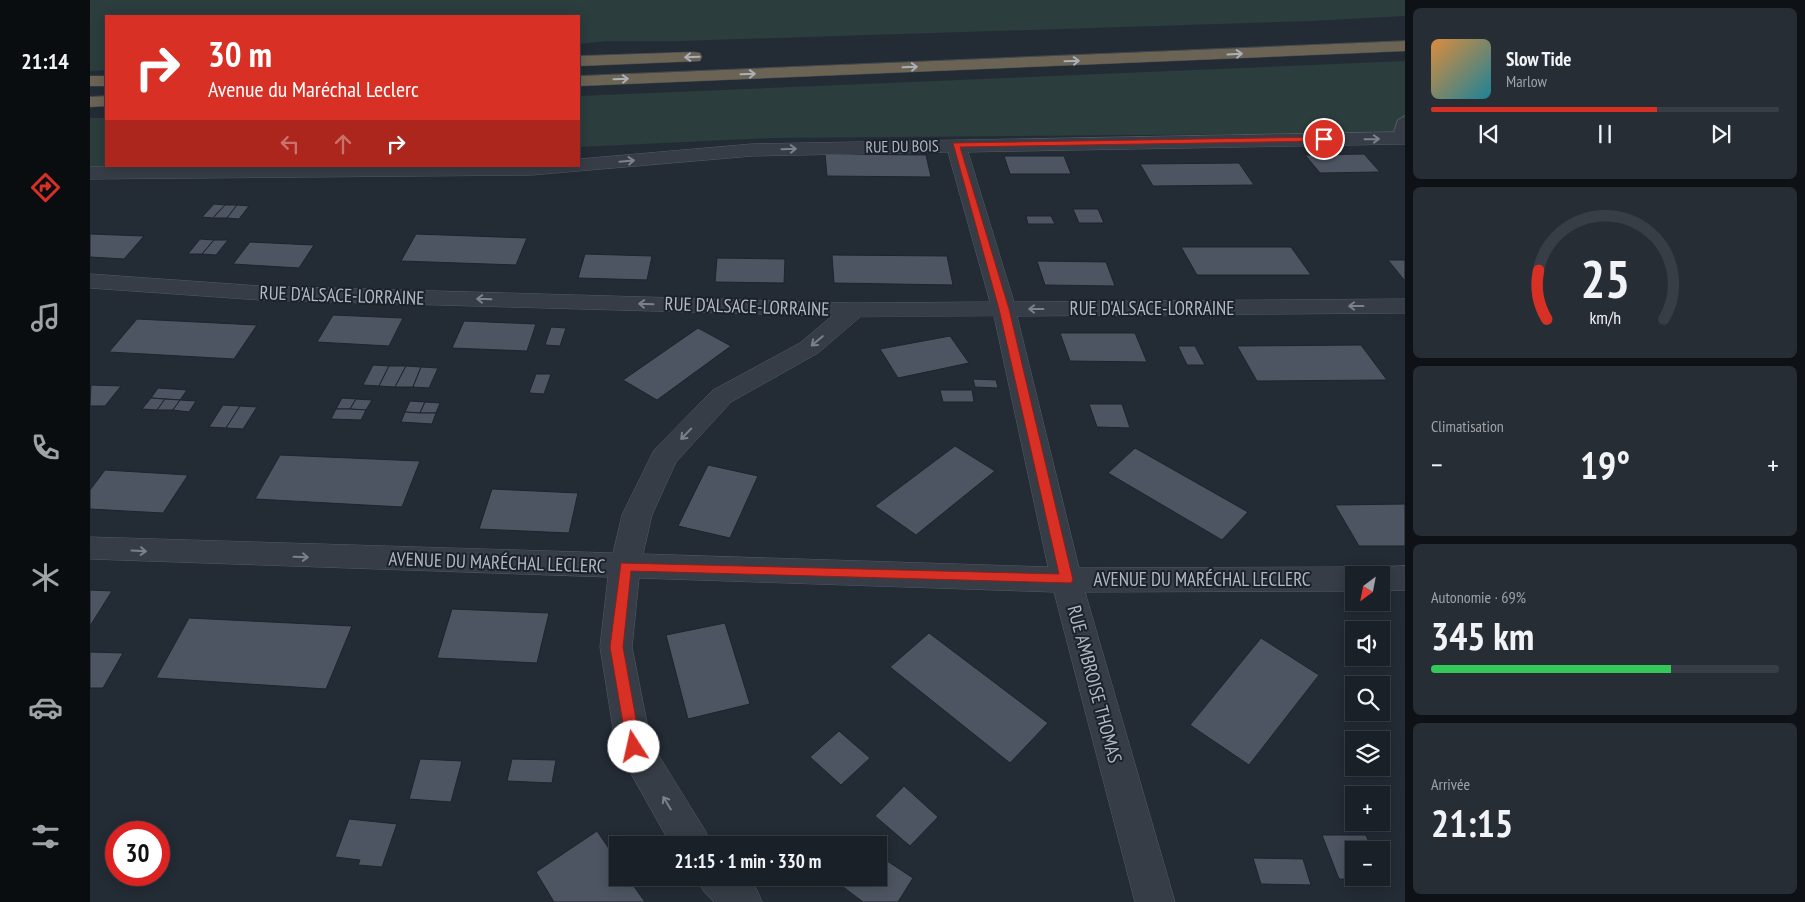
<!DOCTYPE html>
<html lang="fr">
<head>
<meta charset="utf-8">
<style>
	body { margin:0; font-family:"PT Sans Narrow",sans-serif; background:#272d34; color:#f1f3f6; height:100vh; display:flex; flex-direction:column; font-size:19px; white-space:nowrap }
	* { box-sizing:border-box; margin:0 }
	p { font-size:16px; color:#9fa3a8 }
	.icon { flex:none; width:28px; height:28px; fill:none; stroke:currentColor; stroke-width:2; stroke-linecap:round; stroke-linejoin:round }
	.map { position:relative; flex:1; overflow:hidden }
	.panel { display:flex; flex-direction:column; gap:8px; padding:8px; background:#0e1216; width:400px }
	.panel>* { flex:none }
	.guide { position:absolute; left:15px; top:15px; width:475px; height:152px; border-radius:0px; box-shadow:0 2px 12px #0003,0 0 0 1px #383e45; background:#d93025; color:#fff; overflow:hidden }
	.needle { width:32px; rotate:212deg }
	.fabs { position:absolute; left:1255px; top:566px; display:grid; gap:10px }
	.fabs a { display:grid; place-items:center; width:45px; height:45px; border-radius:0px; background:#1a2028; box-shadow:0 2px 12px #0003,0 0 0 1px #383e45; font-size:25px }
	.speed { position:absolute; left:15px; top:821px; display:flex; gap:10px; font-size:25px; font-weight:700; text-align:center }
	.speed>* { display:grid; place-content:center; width:65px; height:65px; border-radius:50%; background:#1a2028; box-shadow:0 2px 12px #0003,0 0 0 1px #383e45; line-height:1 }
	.speed .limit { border:8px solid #d22; background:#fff; color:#111 }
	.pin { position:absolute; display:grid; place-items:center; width:42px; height:42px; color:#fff; margin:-21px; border:2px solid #fff; border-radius:50%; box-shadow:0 1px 5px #0007 }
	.me { position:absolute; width:55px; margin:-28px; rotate:350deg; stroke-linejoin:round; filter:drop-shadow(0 0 4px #0008) }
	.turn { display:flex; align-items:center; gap:18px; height:105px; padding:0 20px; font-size:22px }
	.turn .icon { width:65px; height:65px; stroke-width:2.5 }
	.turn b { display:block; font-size:35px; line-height:42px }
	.lanes { display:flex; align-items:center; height:48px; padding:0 20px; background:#0003; justify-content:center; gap:25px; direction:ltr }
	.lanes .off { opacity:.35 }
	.big { font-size:38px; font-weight:600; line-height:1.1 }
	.panel .card { flex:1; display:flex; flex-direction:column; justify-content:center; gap:8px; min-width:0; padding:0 18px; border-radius:8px; background:#272d34 }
	.panel .dial { align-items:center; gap:0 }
	.dial svg { height:130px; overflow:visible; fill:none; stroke:#383e45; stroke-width:7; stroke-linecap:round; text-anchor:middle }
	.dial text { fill:#f1f3f6; stroke:none }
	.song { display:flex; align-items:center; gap:15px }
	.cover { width:60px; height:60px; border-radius:8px; background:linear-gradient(135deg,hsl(30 70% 55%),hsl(190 70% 35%)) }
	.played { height:5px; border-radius:2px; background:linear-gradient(90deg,#d93025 65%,#383e45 65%) }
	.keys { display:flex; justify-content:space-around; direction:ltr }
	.heat { display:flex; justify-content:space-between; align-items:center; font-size:28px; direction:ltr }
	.charge { height:8px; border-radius:4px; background:linear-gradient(90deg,#34c759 69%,#383e45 0) }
	.trip { position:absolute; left:519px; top:836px; width:278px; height:50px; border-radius:0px; background:#1a2028; box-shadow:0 2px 12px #0003,0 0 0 1px #383e45; font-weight:600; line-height:50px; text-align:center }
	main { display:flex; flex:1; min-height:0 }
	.tabs { display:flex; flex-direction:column; width:90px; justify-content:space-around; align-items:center; background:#0a0d10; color:#9fa3a8 }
	.tabs .icon { width:35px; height:35px }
	.tabs .on { color:#d93025 }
	.tabs b { font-size:22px; color:#f1f3f6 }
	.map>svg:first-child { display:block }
	.green { fill:#2c3d3d }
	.building { fill:#4c5561; stroke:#1e242d }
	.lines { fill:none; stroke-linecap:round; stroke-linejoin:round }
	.service-casing { stroke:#545b64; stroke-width:2 }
	.minor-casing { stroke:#545b64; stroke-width:1 }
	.motorway-casing { stroke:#414851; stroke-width:1 }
	.service { fill:#363d46; fill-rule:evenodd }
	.minor { fill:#363d46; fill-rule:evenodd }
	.motorway { fill:#6b6354; fill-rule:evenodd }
	.oneway { stroke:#aab0b7 }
	.oneway2 { stroke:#7a818a }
	.route { fill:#d93025; stroke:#8d1f18 }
	.labels { text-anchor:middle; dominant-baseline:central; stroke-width:4; stroke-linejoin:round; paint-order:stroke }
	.far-street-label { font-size:16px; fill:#b1b8c2; stroke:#1c222b }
	.street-label { font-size:19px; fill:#b1b8c2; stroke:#1c222b }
</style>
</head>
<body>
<main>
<nav class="tabs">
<b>21:14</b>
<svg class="icon on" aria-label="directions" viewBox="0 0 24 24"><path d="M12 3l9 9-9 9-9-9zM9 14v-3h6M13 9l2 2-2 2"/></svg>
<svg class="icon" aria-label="music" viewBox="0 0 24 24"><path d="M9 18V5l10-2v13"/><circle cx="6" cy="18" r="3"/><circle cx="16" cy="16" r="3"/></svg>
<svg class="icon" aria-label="phone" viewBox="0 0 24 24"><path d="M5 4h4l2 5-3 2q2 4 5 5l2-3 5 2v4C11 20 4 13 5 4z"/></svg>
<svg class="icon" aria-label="climate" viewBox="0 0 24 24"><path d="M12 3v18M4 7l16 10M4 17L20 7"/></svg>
<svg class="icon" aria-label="car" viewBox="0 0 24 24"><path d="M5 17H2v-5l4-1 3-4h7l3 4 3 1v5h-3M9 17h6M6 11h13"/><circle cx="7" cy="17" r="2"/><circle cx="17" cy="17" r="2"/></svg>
<svg class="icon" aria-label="filters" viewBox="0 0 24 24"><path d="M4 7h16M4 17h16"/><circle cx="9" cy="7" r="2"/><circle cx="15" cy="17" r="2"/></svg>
</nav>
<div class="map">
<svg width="1315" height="902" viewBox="0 0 1315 902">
	<rect width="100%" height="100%" fill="#232b35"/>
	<g class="green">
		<polygon points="0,0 1315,0 1315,16 1223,21 591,41 518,41 489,44 489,16 16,16 16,70 0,71"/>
		<polygon points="1315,61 1315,133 681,138 489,147 489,96"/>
		<polygon points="0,118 16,118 16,166 37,166 0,168"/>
	</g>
	<g class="building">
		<polygon points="735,154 836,155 841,177 737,176"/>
		<polygon points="1274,154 1290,172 1230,173 1215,155"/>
		<polygon points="914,156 974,156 981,174 920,174"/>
		<polygon points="1149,163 1164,185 1063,186 1050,164"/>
		<polygon points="124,204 135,205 123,218 112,217"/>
		<polygon points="135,205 147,205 137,218 123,218"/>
		<polygon points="147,205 159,206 149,219 137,218"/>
		<polygon points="983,209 1008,209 1014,223 989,223"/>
		<polygon points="936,216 961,216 965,224 938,224"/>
		<polygon points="0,234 54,236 34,259 0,257"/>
		<polygon points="326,234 437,238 426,265 311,261"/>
		<polygon points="110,239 124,240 112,254 98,254"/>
		<polygon points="124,240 138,240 126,255 112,254"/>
		<polygon points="160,242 224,245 209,268 143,264"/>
		<polygon points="1091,247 1201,247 1221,275 1107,275"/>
		<polygon points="495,254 562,256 557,280 488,278"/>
		<polygon points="742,255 857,256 863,285 744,283"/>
		<polygon points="627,258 695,259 694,283 625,282"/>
		<polygon points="1298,260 1315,260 1315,281"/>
		<polygon points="947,261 1016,262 1025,286 955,285"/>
		<polygon points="243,315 313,318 299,346 227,342"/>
		<polygon points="47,319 167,325 144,359 19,352"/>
		<polygon points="374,321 446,324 437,351 362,348"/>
		<polygon points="461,327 476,328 470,346 455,345"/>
		<polygon points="608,328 641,346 567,400 533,380"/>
		<polygon points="970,333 1045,333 1057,362 980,361"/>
		<polygon points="860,336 879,363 808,378 790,349"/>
		<polygon points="1271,345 1297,380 1167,381 1147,346"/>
		<polygon points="1088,346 1105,346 1115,365 1097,365"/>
		<polygon points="283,365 299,366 289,386 273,385"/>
		<polygon points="299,366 316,366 305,387 289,386"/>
		<polygon points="316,366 331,367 323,387 305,387"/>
		<polygon points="331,367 348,368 339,388 323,387"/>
		<polygon points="446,374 461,374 454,394 439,393"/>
		<polygon points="883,379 906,380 908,388 885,387"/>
		<polygon points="1,385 31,386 15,406 0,406"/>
		<polygon points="68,388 97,390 90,400 61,398"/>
		<polygon points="850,390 882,390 884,402 853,402"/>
		<polygon points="61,398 75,399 67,410 52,409"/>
		<polygon points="252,398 266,399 260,409 246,409"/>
		<polygon points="75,399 90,400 83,410 67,410"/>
		<polygon points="266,399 282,400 276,410 260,409"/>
		<polygon points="90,400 106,401 99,412 83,410"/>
		<polygon points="320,401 335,402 330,413 315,412"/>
		<polygon points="335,402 350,403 346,413 330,413"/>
		<polygon points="999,404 1032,404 1040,428 1007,427"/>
		<polygon points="133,405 150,406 136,428 119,427"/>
		<polygon points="150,406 167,407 153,429 136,428"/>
		<polygon points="246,409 260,409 276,410 271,420 241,419"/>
		<polygon points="315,412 330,413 346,413 342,424 311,422"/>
		<polygon points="865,446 905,471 826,535 785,506"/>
		<polygon points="1045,448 1158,512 1132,540 1018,473"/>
		<polygon points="190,455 330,461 312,507 165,499"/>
		<polygon points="618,465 668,476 640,538 588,526"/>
		<polygon points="15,470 98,475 73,513 0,509 0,490"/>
		<polygon points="402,489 488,493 479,533 389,529"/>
		<polygon points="1315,504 1315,546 1269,546 1245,505"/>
		<polygon points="0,590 22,591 0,626"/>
		<polygon points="362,609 459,613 447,663 347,658"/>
		<polygon points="99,618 262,626 236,689 66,678"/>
		<polygon points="635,623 660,704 598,719 576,635"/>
		<polygon points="839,633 958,723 920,763 800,667"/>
		<polygon points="1171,638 1229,675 1159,765 1100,725"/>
		<polygon points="0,652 33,653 13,688 0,688"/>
		<polygon points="749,731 780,758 751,785 720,757"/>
		<polygon points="330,759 372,761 361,802 319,799"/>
		<polygon points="422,759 466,760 462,783 417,781"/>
		<polygon points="814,786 848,817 820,846 785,816"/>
		<polygon points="259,819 307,824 292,867 268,865 270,860 245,857"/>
		<polygon points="507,831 528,862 528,878 538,878 555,902 464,902 446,872"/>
		<polygon points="1232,835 1276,835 1282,850 1264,850 1264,878 1291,878 1291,872 1295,880 1249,879"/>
		<polygon points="788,855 823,878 808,902 773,902 752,886 758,878 788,878"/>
		<polygon points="1163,858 1213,859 1221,885 1171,884"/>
	</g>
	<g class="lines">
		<g class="service-casing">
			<polygon id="service" points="1315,116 1315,140 1309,142 1304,141 1302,138 1308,120"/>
		</g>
		<g class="minor-casing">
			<g id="minor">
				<path d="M1315,132V144L878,152L924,302L1315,299V313L927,316L989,568L1264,567L1275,570L1277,575H1264V591L995,592L1085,902H1045L964,592L549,578L542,647L561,743L616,832L621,845H581L526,747L510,647L518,577L0,559V537L523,553L532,515L564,450L623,390L710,343L742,316L170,300L0,288V274L170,286L764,303L900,302L858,152L662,156L442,175L0,179V167L489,166V159L662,144ZM904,316L958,567L553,554L562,515L586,462L641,402L728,353L770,317Z"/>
				<polygon points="1315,566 1315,590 1291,591 1291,575 1278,575 1280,570 1291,567"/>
				<polygon points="608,878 655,878 666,888 672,902 624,902 614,892"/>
			</g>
		</g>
		<g class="motorway-casing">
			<g id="motorway">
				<polygon points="1315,41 1315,51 489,86 489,76"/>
				<polygon points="604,52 610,53 612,57 610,61 489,66 489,56"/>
				<rect x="0" y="76" width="16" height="10"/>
				<polygon points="16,96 16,106 0,107 0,97"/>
			</g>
		</g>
		<use href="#service" class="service"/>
		<use href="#minor" class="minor"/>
		<use href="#motorway" class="motorway"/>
	</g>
	<defs><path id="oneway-shaft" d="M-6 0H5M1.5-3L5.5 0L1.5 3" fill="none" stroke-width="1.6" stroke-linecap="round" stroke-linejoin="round" transform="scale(1.25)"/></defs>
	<g class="oneway">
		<use href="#oneway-shaft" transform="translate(1145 54) rotate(-3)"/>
		<use href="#oneway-shaft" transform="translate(602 57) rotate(178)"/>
		<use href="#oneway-shaft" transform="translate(982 61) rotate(-2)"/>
		<use href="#oneway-shaft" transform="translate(820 67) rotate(-2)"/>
		<use href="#oneway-shaft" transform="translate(658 74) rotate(-2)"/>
		<use href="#oneway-shaft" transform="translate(531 79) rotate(-2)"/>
	</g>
	<g class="oneway2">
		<use href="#oneway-shaft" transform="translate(1282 139) rotate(-1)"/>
		<use href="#oneway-shaft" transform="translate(699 149) rotate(-2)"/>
		<use href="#oneway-shaft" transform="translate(537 161) rotate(-5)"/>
		<use href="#oneway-shaft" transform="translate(394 299) rotate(-178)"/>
		<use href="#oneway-shaft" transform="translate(556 304) rotate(-178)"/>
		<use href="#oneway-shaft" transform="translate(1266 306) rotate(180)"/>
		<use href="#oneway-shaft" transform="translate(946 309) rotate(180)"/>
		<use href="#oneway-shaft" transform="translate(727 341) rotate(140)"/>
		<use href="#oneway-shaft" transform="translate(596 434) rotate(134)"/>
		<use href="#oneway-shaft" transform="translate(49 551) rotate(3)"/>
		<use href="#oneway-shaft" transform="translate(211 557) rotate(2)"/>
		<use href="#oneway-shaft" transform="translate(577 803) rotate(-121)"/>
	</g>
	<polygon class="route" points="1234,137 1238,139 1237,141 870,147 919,309 983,580 981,583 541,571 533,647 551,747 549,752 544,754 538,752 520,647 531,563 969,574 909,309 863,143"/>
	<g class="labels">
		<g class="far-street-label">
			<text transform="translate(812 146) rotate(-1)">RUE DU BOIS</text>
		</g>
		<g class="street-label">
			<text transform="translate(252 295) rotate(2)">RUE D'ALSACE-LORRAINE</text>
			<text transform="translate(657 306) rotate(2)">RUE D'ALSACE-LORRAINE</text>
			<text x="1062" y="308">RUE D'ALSACE-LORRAINE</text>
			<text transform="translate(407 562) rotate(2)">AVENUE DU MARÉCHAL LECLERC</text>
			<text x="1112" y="579">AVENUE DU MARÉCHAL LECLERC</text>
			<text transform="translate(1005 684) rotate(75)">RUE AMBROISE THOMAS</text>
		</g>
	</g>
</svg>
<div class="fabs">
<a><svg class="needle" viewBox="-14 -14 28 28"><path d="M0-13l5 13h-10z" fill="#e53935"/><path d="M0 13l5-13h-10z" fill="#9fa3a8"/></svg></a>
<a><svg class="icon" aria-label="sound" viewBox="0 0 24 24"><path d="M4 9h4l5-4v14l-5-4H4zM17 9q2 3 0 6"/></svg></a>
<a><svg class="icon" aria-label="search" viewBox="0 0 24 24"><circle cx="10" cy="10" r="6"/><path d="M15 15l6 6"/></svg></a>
<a><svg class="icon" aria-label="layers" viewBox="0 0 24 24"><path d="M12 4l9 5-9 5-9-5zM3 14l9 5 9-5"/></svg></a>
<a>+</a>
<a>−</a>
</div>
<div class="speed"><div class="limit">30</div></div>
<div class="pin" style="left:1234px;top:139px;background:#d93025"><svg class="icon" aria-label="arrive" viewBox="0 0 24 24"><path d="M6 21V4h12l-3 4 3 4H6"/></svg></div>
<svg class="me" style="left:544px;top:747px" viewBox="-20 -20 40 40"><circle r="19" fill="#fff"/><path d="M0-13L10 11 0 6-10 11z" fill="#d93025"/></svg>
<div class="trip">21:15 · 1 min · 330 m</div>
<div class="guide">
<div class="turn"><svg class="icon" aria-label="right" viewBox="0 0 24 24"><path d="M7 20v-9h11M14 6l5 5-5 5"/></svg><div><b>30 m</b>Avenue du Maréchal Leclerc</div></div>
<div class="lanes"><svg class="icon off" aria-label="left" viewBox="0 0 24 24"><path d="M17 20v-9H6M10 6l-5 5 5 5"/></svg><svg class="icon off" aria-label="ahead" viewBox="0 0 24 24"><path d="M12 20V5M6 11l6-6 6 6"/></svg><svg class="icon" aria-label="right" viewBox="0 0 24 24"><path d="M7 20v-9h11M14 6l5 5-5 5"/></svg></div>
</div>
</div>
<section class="panel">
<div class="card">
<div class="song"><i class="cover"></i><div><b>Slow Tide</b><p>Marlow</p></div></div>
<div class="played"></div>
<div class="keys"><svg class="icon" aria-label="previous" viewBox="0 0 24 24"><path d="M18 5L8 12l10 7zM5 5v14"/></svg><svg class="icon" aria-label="pause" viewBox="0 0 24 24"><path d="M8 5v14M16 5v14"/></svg><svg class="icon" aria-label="next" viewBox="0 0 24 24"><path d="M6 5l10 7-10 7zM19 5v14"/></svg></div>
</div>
<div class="card dial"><svg viewBox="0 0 100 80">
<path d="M14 69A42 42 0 1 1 86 69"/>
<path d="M14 69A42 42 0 0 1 9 39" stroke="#d93025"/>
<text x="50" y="56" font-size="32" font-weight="700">25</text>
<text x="50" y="72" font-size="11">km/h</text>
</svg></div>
<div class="card"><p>Climatisation</p>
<div class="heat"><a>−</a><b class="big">19°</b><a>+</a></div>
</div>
<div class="card"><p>Autonomie · 69%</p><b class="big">345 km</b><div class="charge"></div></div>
<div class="card"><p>Arrivée</p><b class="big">21:15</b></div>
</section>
</main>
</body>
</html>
